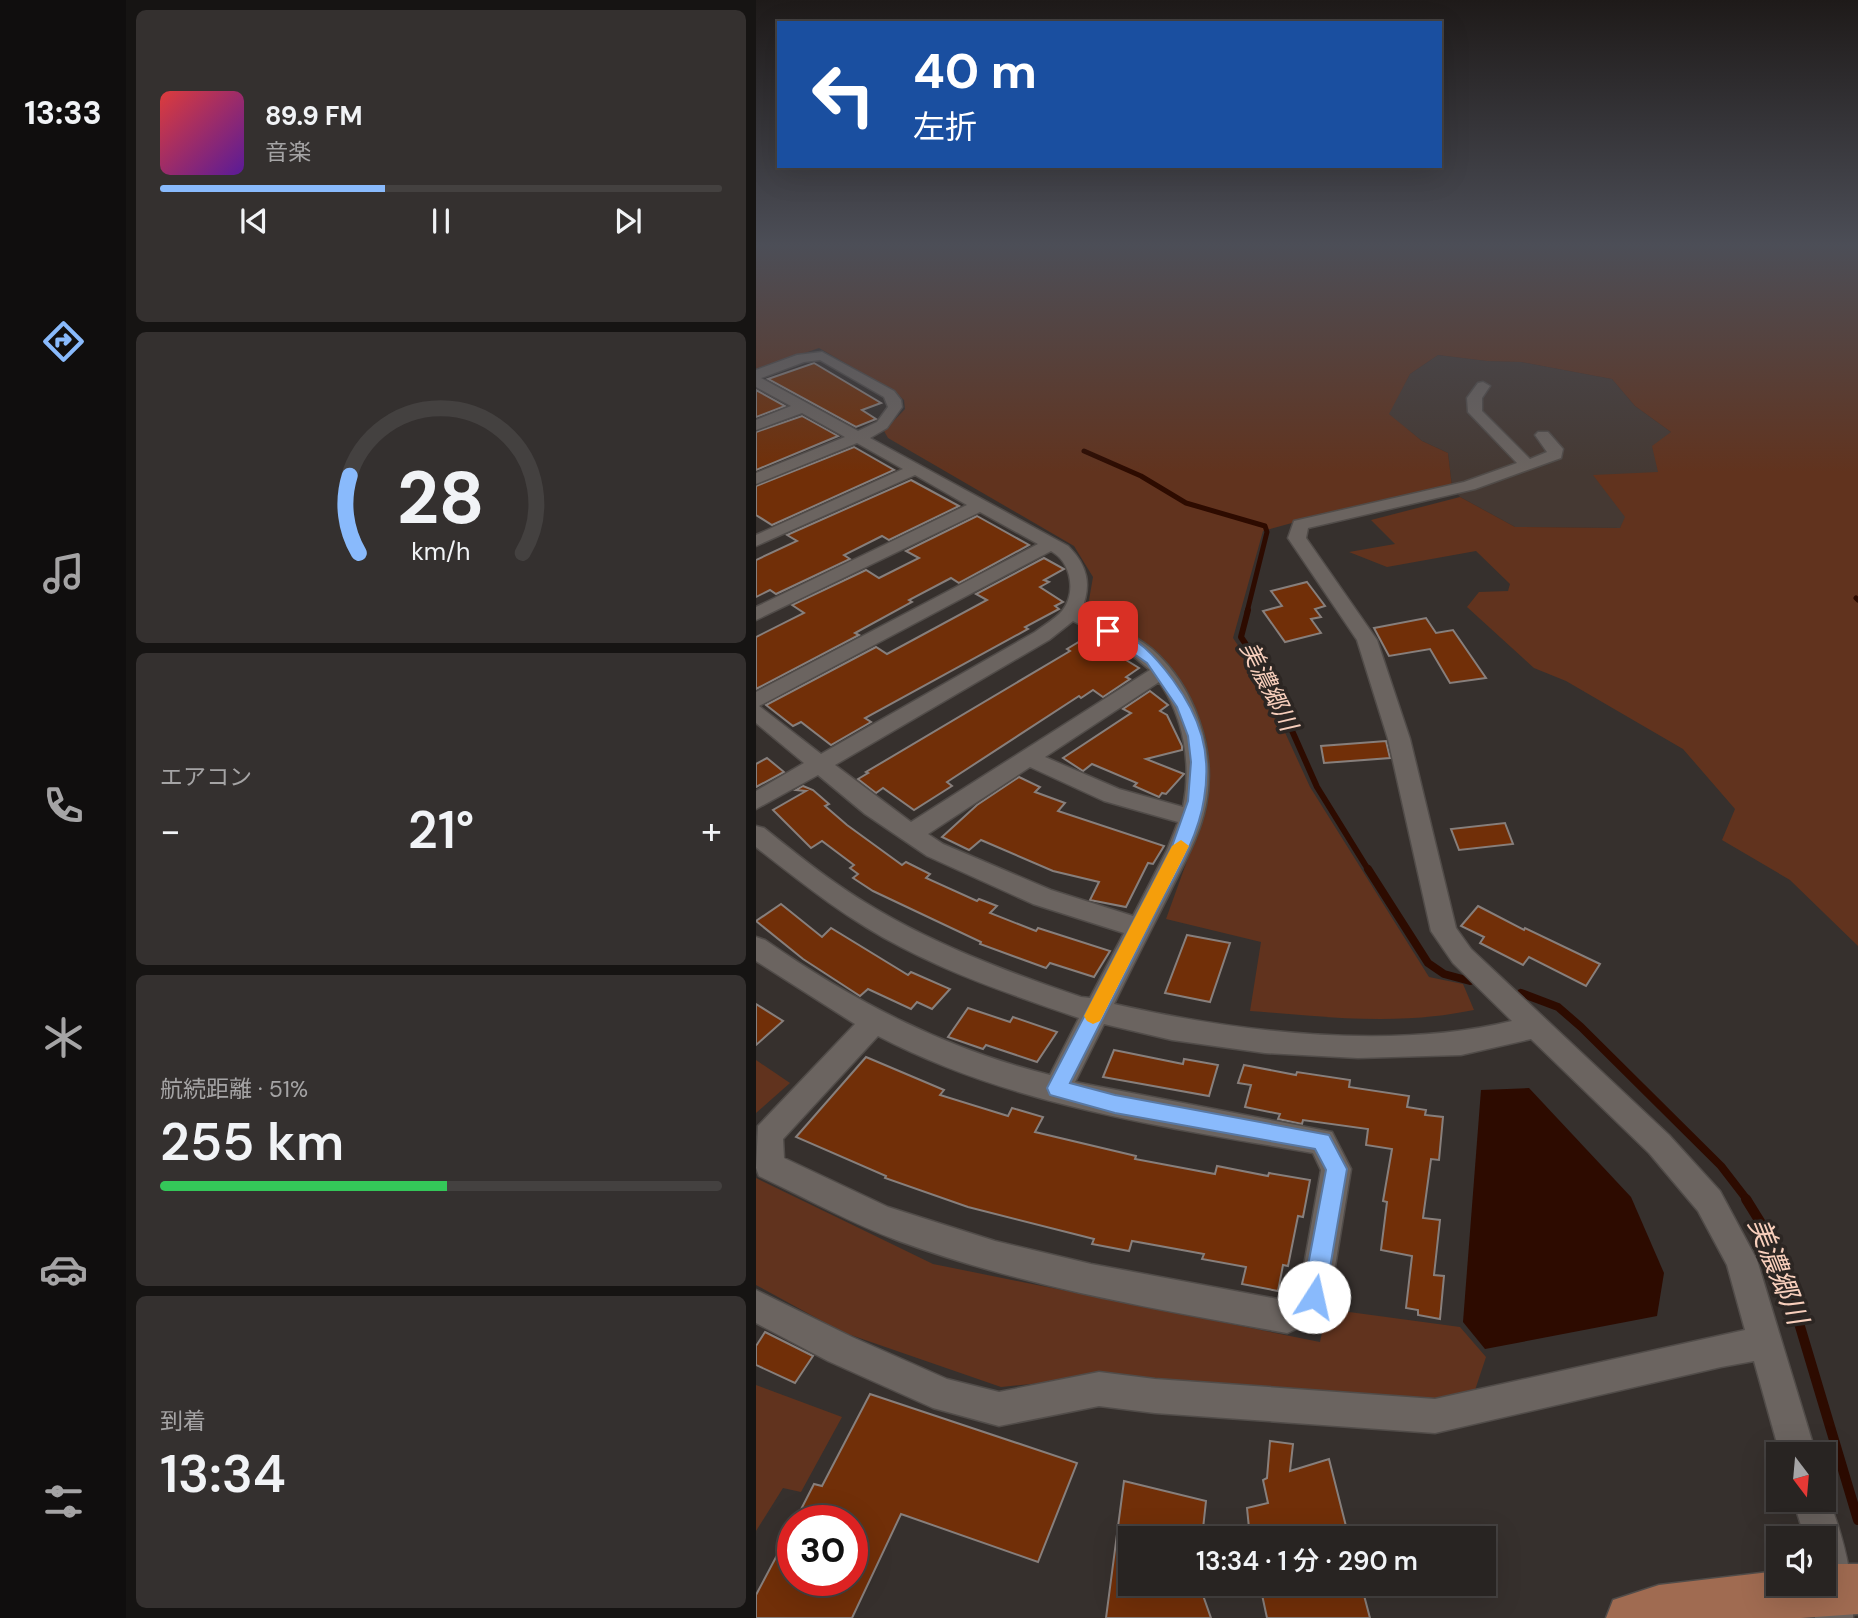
<!DOCTYPE html>
<html lang="ja">
<head>
<meta charset="utf-8">
<style>
	body { margin:0; font-family:"DM Sans","Noto Sans JP",sans-serif; background:#34302f; color:#f1f3f6; height:100vh; display:flex; flex-direction:column; font-size:26px; white-space:nowrap }
	* { box-sizing:border-box; margin:0 }
	p { font-size:23px; color:#a5a4a5 }
	.icon { flex:none; width:38px; height:38px; fill:none; stroke:currentColor; stroke-width:2; stroke-linecap:round; stroke-linejoin:round }
	.map { position:relative; flex:1; overflow:hidden }
	.sheet { display:flex; flex-direction:column; gap:10px; padding:10px; background:#161413; width:630px }
	.sheet>* { flex:none }
	.guide { position:absolute; left:21px; top:21px; width:665px; height:147px; border-radius:0px; box-shadow:0 7px 28px #0002,0 0 0 2px #444140; background:#1a4fa0; color:#fff; overflow:hidden }
	.needle { width:46px; rotate:164deg }
	.buttons { position:absolute; left:1010px; top:1442px; display:grid; gap:14px }
	.buttons a { display:grid; place-items:center; width:70px; height:70px; border-radius:0px; background:#282422; box-shadow:0 7px 28px #0002,0 0 0 2px #444140; font-size:35px }
	.speed { position:absolute; left:21px; top:1505px; display:flex; gap:14px; font-size:35px; font-weight:700; text-align:center }
	.speed>* { display:grid; place-content:center; width:91px; height:91px; border-radius:50%; background:#282422; box-shadow:0 7px 28px #0002,0 0 0 2px #444140; line-height:1 }
	.speed .limit { border:10px solid #d22; background:#fff; color:#111 }
	.pin { position:absolute; display:grid; place-items:center; width:60px; height:60px; color:#fff; margin:-30px; border-radius:14px; box-shadow:0 4px 10px #0006 }
	.me { position:absolute; width:77px; margin:-38px; rotate:10deg; stroke-linejoin:round; filter:drop-shadow(0 0 5px #0008) }
	.turn { display:flex; align-items:center; gap:24px; height:147px; padding:0 21px; font-size:32px }
	.turn .icon { width:91px; height:91px; stroke-width:2.5 }
	.turn b { display:block; font-size:49px; line-height:60px }
	.big { font-size:52px; font-weight:600; line-height:1.1 }
	.sheet .widget { flex:1; display:flex; flex-direction:column; justify-content:center; gap:10px; min-width:0; padding:0 24px; border-radius:10px; background:#34302f }
	.sheet .dial { align-items:center; gap:0 }
	.dial svg { height:182px; overflow:visible; fill:none; stroke:#444140; stroke-width:7; stroke-linecap:round; text-anchor:middle }
	.dial text { fill:#f1f3f6; stroke:none }
	.song { display:flex; align-items:center; gap:21px }
	.cover { width:84px; height:84px; border-radius:10px; background:linear-gradient(135deg,hsl(0 70% 55%),hsl(270 70% 35%)) }
	.played { height:7px; border-radius:4px; background:linear-gradient(90deg,#89bafc 40%,#444140 40%) }
	.keys { display:flex; justify-content:space-around; direction:ltr }
	.heat { display:flex; justify-content:space-between; align-items:center; font-size:38px; direction:ltr }
	.charge { height:10px; border-radius:5px; background:linear-gradient(90deg,#34c759 51%,#444140 0) }
	.trip { position:absolute; left:362px; top:1526px; width:378px; height:70px; border-radius:0px; background:#282422; box-shadow:0 7px 28px #0002,0 0 0 2px #444140; font-weight:600; line-height:70px; text-align:center }
	main { display:flex; flex:1; min-height:0 }
	.tabs { display:flex; flex-direction:column; width:126px; justify-content:space-around; align-items:center; background:#100e0e; color:#a5a4a5 }
	.tabs .icon { width:49px; height:49px }
	.tabs .active { color:#89bafc }
	.tabs b { font-size:32px; color:#f1f3f6 }
	.map>svg:first-child { display:block }
	.built { fill:#453933 }
	.green { fill:#61331e }
	.water { fill:#2d0b00 }
	.lines { fill:none; stroke-linecap:round; stroke-linejoin:round }
	.stream-far3 { stroke:#2d0b00; stroke-width:5 }
	.stream-far2 { stroke:#2d0b00; stroke-width:6 }
	.stream-far1 { stroke:#2d0b00; stroke-width:8 }
	.stream { stroke:#2d0b00; stroke-width:10 }
	.building { fill:#712f08; stroke:#877f7c; stroke-width:2 }
	.minor-casing { stroke:#514c49; stroke-width:3 }
	.major-casing { stroke:#514c49; stroke-width:3 }
	.minor { fill:#6b6460; fill-rule:evenodd }
	.major { fill:#a06b51; fill-rule:evenodd }
	.route { fill:#89bafc; stroke:#5979a4; stroke-width:2 }
	.slow { fill:#f59e0b }
	.labels { text-anchor:middle; dominant-baseline:central; stroke-width:7; stroke-linejoin:round; paint-order:stroke }
	.water-label { font-size:24px; font-style:italic; fill:#f8cfbc; stroke:#2c2623 }
	.near-water-label { font-size:28px; font-style:italic; fill:#f8cfbc; stroke:#2c2623 }
</style>
</head>
<body>
<main>
<nav class="tabs">
<b>13:33</b>
<svg class="icon active" aria-label="directions" viewBox="0 0 24 24"><path d="M12 3l9 9-9 9-9-9zM9 14v-3h6M13 9l2 2-2 2"/></svg>
<svg class="icon" aria-label="music" viewBox="0 0 24 24"><path d="M9 18V5l10-2v13"/><circle cx="6" cy="18" r="3"/><circle cx="16" cy="16" r="3"/></svg>
<svg class="icon" aria-label="phone" viewBox="0 0 24 24"><path d="M5 4h4l2 5-3 2q2 4 5 5l2-3 5 2v4C11 20 4 13 5 4z"/></svg>
<svg class="icon" aria-label="climate" viewBox="0 0 24 24"><path d="M12 3v18M4 7l16 10M4 17L20 7"/></svg>
<svg class="icon" aria-label="car" viewBox="0 0 24 24"><path d="M5 17H2v-5l4-1 3-4h7l3 4 3 1v5h-3M9 17h6M6 11h13"/><circle cx="7" cy="17" r="2"/><circle cx="17" cy="17" r="2"/></svg>
<svg class="icon" aria-label="filters" viewBox="0 0 24 24"><path d="M4 7h16M4 17h16"/><circle cx="9" cy="7" r="2"/><circle cx="15" cy="17" r="2"/></svg>
</nav>
<section class="sheet">
<div class="widget">
<div class="song"><i class="cover"></i><div><b>89.9 FM</b><p>音楽</p></div></div>
<div class="played"></div>
<div class="keys"><svg class="icon" aria-label="previous" viewBox="0 0 24 24"><path d="M18 5L8 12l10 7zM5 5v14"/></svg><svg class="icon" aria-label="pause" viewBox="0 0 24 24"><path d="M8 5v14M16 5v14"/></svg><svg class="icon" aria-label="next" viewBox="0 0 24 24"><path d="M6 5l10 7-10 7zM19 5v14"/></svg></div>
</div>
<div class="widget dial"><svg viewBox="0 0 100 80">
<path d="M14 69A42 42 0 1 1 86 69"/>
<path d="M14 69A42 42 0 0 1 10 35" stroke="#89bafc"/>
<text x="50" y="56" font-size="32" font-weight="700">28</text>
<text x="50" y="72" font-size="11">km/h</text>
</svg></div>
<div class="widget"><p>エアコン</p>
<div class="heat"><a>−</a><b class="big">21°</b><a>+</a></div>
</div>
<div class="widget"><p>航続距離 · 51%</p><b class="big">255 km</b><div class="charge"></div></div>
<div class="widget"><p>到着</p><b class="big">13:34</b></div>
</section>
<div class="map">
<svg width="1102" height="1618" viewBox="0 0 1102 1618">
	<rect width="100%" height="100%" fill="#36302d"/>
	<polygon class="built" points="682,355 731,361 765,362 856,379 879,406 915,432 903,472 864,528 759,527 704,497 696,487 692,453 666,441 632,414 654,374"/>
	<g class="green">
		<path d="M0,246H1102V946L1034,880L966,840L979,809L927,749L810,681L778,668L711,607L723,592L752,591L754,584L720,551L631,567L593,552L639,544L615,520L704,497L759,527L864,528L869,517L837,475L902,472L896,446L915,432L879,406L856,379L765,362L731,361L682,355L654,374L633,414L666,441L692,453L696,487L565,515L507,531L477,638L505,680L554,787L673,977L707,984L718,1010C640,1026 572,1017 494,1011L505,942L410,919L450,808L453,758L450,739L441,714L423,681L339,618L333,600L337,577L318,546L132,438L128,431L149,409L148,400L138,391L63,348L0,370Z"/>
		<polygon points="0,1060 34,1083 0,1113"/>
		<polygon points="0,1178 177,1264 564,1342 571,1309 704,1327 730,1357 718,1393 669,1401 346,1377 245,1387 86,1332 0,1285"/>
		<polygon points="0,1385 86,1417 45,1492 27,1488 0,1531"/>
	</g>
	<polygon class="water" points="773,1088 875,1197 908,1273 901,1316 729,1349 707,1322 725,1090"/>
	<g class="lines">
		<g class="stream-far3">
			<polyline points="328,451 385,476 430,503 509,526 511,532 491,612"/>
			<polyline points="1100,598 1102,600"/>
		</g>
		<polyline class="stream-far2" points="492,610 485,637 514,681 561,787 613,871"/>
		<g class="stream-far1">
			<polyline points="612,869 672,963 688,974 714,981"/>
			<polyline points="765,993 802,1007 825,1027 965,1166 992,1201"/>
		</g>
		<polyline class="stream" points="990,1199 1016,1241 1031,1283 1102,1520"/>
	</g>
	<g class="building">
		<polygon points="58,363 125,403 106,410 120,419 100,427 12,379"/>
		<polygon points="0,390 29,406 0,417"/>
		<polygon points="46,416 82,436 0,470 0,432"/>
		<polygon points="98,447 138,470 16,525 0,515 0,486"/>
		<polygon points="155,480 203,506 133,540 126,536 88,555 94,559 20,594 14,590 0,597 0,560 41,541 31,535"/>
		<polygon points="221,516 273,545 203,583 195,578 153,600 156,602 99,633 103,635 0,689 0,637 48,613 36,605 110,570 123,578 163,558 150,551"/>
		<polygon points="288,558 308,569 288,580 293,582 284,587 307,602 299,606 303,609 269,627 272,629 109,718 115,722 75,745 45,722 37,726 10,705 120,647 131,654 231,600 220,594"/>
		<polygon points="551,582 569,606 559,609 565,617 555,619 565,633 529,642 507,611 526,606 515,591"/>
		<polygon points="670,618 680,633 697,630 730,678 694,683 674,649 633,656 618,628"/>
		<polygon points="336,634 358,648 354,650 383,668 370,677 374,679 347,697 337,690 325,698 323,696 191,782 196,786 158,810 127,788 120,793 102,779 112,773 110,772 314,651 311,649"/>
		<polygon points="394,691 412,705 404,711 411,715 426,746 426,750 390,759 428,774 410,794 406,793 403,797 378,786 381,783 336,764 327,771 307,758 375,713 367,709"/>
		<polygon points="630,741 634,758 568,763 565,746"/>
		<polygon points="11,758 28,772 0,787 0,764"/>
		<polygon points="263,777 284,787 279,792 309,803 302,811 408,846 397,864 392,863 370,907 334,900 343,882 297,871 225,840 213,850 186,837 221,805"/>
		<polygon points="47,786 57,790 73,804 69,806 91,825 146,865 150,862 174,874 170,878 221,901 223,899 241,906 234,913 280,931 282,928 354,951 338,977 294,963 290,968 224,944 225,942 117,891 97,878 102,874 94,868 98,865 66,841 55,848 17,810 50,791 40,790"/>
		<polygon points="749,823 757,844 703,850 695,829"/>
		<polygon points="25,904 66,937 75,928 152,975 155,972 194,989 176,1009 161,1002 155,1009 112,989 104,996 47,959 0,921"/>
		<polygon points="722,906 768,930 769,928 844,964 830,986 773,957 767,965 724,943 728,937 705,926"/>
		<polygon points="431,935 474,943 454,1002 409,993"/>
		<polygon points="0,1004 27,1021 0,1045"/>
		<polygon points="212,1008 254,1022 257,1017 301,1032 281,1062 230,1045 227,1049 192,1037"/>
		<polygon points="358,1050 427,1064 428,1059 462,1065 453,1096 347,1077"/>
		<polygon points="110,1057 188,1090 184,1095 252,1116 256,1108 287,1117 279,1132 380,1156 379,1159 459,1174 461,1166 512,1176 513,1173 554,1180 547,1217 542,1216 532,1266 527,1265 522,1291 486,1284 490,1267 446,1259 448,1254 376,1241 373,1251 336,1244 338,1239 212,1207 129,1178 130,1176 40,1137"/>
		<polygon points="488,1065 540,1075 541,1072 594,1080 593,1087 653,1096 651,1107 670,1110 669,1115 687,1117 683,1160 675,1159 667,1218 684,1220 678,1275 688,1276 684,1319 662,1315 662,1310 650,1308 656,1256 625,1250 631,1202 627,1201 636,1149 610,1145 612,1129 547,1120 546,1124 522,1119 524,1114 489,1107 495,1085 482,1083"/>
		<polygon points="9,1332 57,1356 39,1383 0,1365 0,1346"/>
		<polygon points="114,1394 321,1463 282,1562 145,1514 96,1618 0,1618 0,1595 37,1525 37,1580 96,1580 96,1521 39,1521 58,1484 66,1486"/>
		<polygon points="514,1441 537,1444 534,1471 573,1459 593,1538 520,1538 519,1535 494,1538 491,1508 512,1503 507,1480 511,1478"/>
		<polygon points="368,1481 450,1501 446,1538 374,1538 374,1584 443,1584 455,1618 350,1618"/>
		<polygon points="526,1584 605,1584 614,1618 511,1618 505,1590"/>
	</g>
	<g class="lines">
		<g class="minor-casing">
			<g id="minor">
				<path d="M66,352L138,391L145,400L146,407L131,428L114,438L312,546C332,566 336,585 325,611C349,622 375,632 396,649C438,686 461,749 450,805C444,836 427,865 413,894C395,930 376,967 358,1004C480,1032 634,1051 756,1021L697,963L675,931L632,739L601,640L532,538L538,521L708,482L761,463L712,412L711,398L722,383L727,382L734,386L726,398V411L774,459L791,452L779,435L782,432H792L807,449L805,458L719,489L552,528L550,538L621,640L654,739L700,928L715,949L913,1135L964,1191L1001,1260L1060,1454H1024L998,1361L965,1367L679,1433L399,1413L343,1406L243,1426L177,1408L72,1361L0,1323V1290L96,1337L191,1379L243,1392L343,1372L399,1379L679,1399L989,1330L971,1265L942,1211L893,1153L775,1039L705,1055L602,1058L509,1053L416,1040L348,1024L319,1082L576,1132L595,1169L574,1297C567,1315 548,1326 531,1333C400,1309 269,1287 143,1241C95,1223 50,1198 3,1176L0,1168L2,1126L99,1024L0,961V937L9,940C97,1001 189,1049 294,1075L323,1018C263,997 202,977 145,947C92,920 46,883 0,847V826L8,828C32,847 56,867 81,884C155,936 240,968 325,997L334,998L368,933L277,904L171,856L109,814L62,775L0,809V791L48,763L0,723V692L282,544L224,512L0,620V607L211,505L159,475L0,546V535L147,469L101,443L0,484V473L89,437L46,413L0,430V420L35,406L0,387V370L41,355ZM64,360L128,397L132,407L121,422L102,431L5,378L48,362ZM295,551C315,562 321,592 306,611C299,619 288,625 279,632L65,754L3,706ZM317,621L361,643L394,670L155,822L79,765L293,640ZM403,682C428,717 436,765 427,807L363,789L289,757ZM274,767L348,801L422,822L411,850L377,916L295,890L187,844L172,834ZM122,1036C256,1106 410,1127 557,1153L565,1170L544,1288L527,1300L335,1264L239,1241L132,1207L28,1158L27,1139Z"/>
				<path d="M1068,1487C1085,1529 1098,1573 1097,1618H1059V1584H1068V1538H1049L1037,1500H1068Z"/>
			</g>
		</g>
		<g class="major-casing">
			<polygon id="major" points="1079,1564 1102,1564 1102,1614 1045,1618 850,1618 857,1600 903,1585 1022,1571 1022,1584 1068,1584 1068,1565"/>
		</g>
		<use href="#minor" class="minor"/>
		<use href="#major" class="major"/>
	</g>
	<linearGradient id="sky" x2="0" y2="1"><stop stop-color="#1e1a19"/><stop offset="0.52" stop-color="#4c4e57"/><stop offset="1" stop-color="#4c4e57" stop-opacity="0"/></linearGradient>
	<rect width="1102" height="472" fill="url(#sky)"/>
	<path class="route" d="M352,627C380,635 400,657 417,680C444,717 456,752 448,799C442,839 418,877 400,912C372,969 343,1026 314,1083L359,1095L573,1135L591,1169L569,1297L566,1305L558,1308L550,1305L546,1297L570,1170L559,1149L359,1113L294,1095L291,1088L415,849L432,801L435,762L432,736L421,707L391,663L345,631Z"/>
	<polygon class="slow" points="425,840 433,846 344,1021 337,1024 331,1021 328,1016 331,1010 416,846"/>
	<g class="labels">
		<g class="water-label">
			<text transform="translate(513 686) rotate(63)">美濃郷川</text>
		</g>
		<g class="near-water-label">
			<text transform="translate(1022 1271) rotate(68)">美濃郷川</text>
		</g>
	</g>
</svg>
<div class="buttons">
<a><svg class="needle" viewBox="-14 -14 28 28"><path d="M0-13l5 13h-10z" fill="#e53935"/><path d="M0 13l5-13h-10z" fill="#a5a4a5"/></svg></a>
<a><svg class="icon" aria-label="sound" viewBox="0 0 24 24"><path d="M4 9h4l5-4v14l-5-4H4zM17 9q2 3 0 6"/></svg></a>
</div>
<div class="speed"><div class="limit">30</div></div>
<div class="pin" style="left:352px;top:631px;background:#d93025"><svg class="icon" aria-label="arrive" viewBox="0 0 24 24"><path d="M6 21V4h12l-3 4 3 4H6"/></svg></div>
<svg class="me" style="left:558px;top:1297px" viewBox="-20 -20 40 40"><circle r="19" fill="#fff"/><path d="M0-13L10 11 0 6-10 11z" fill="#89bafc"/></svg>
<div class="trip">13:34 · 1 分 · 290 m</div>
<div class="guide">
<div class="turn"><svg class="icon" aria-label="left" viewBox="0 0 24 24"><path d="M17 20v-9H6M10 6l-5 5 5 5"/></svg><div><b>40 m</b>左折</div></div>
</div>
</div>
</main>
</body>
</html>
